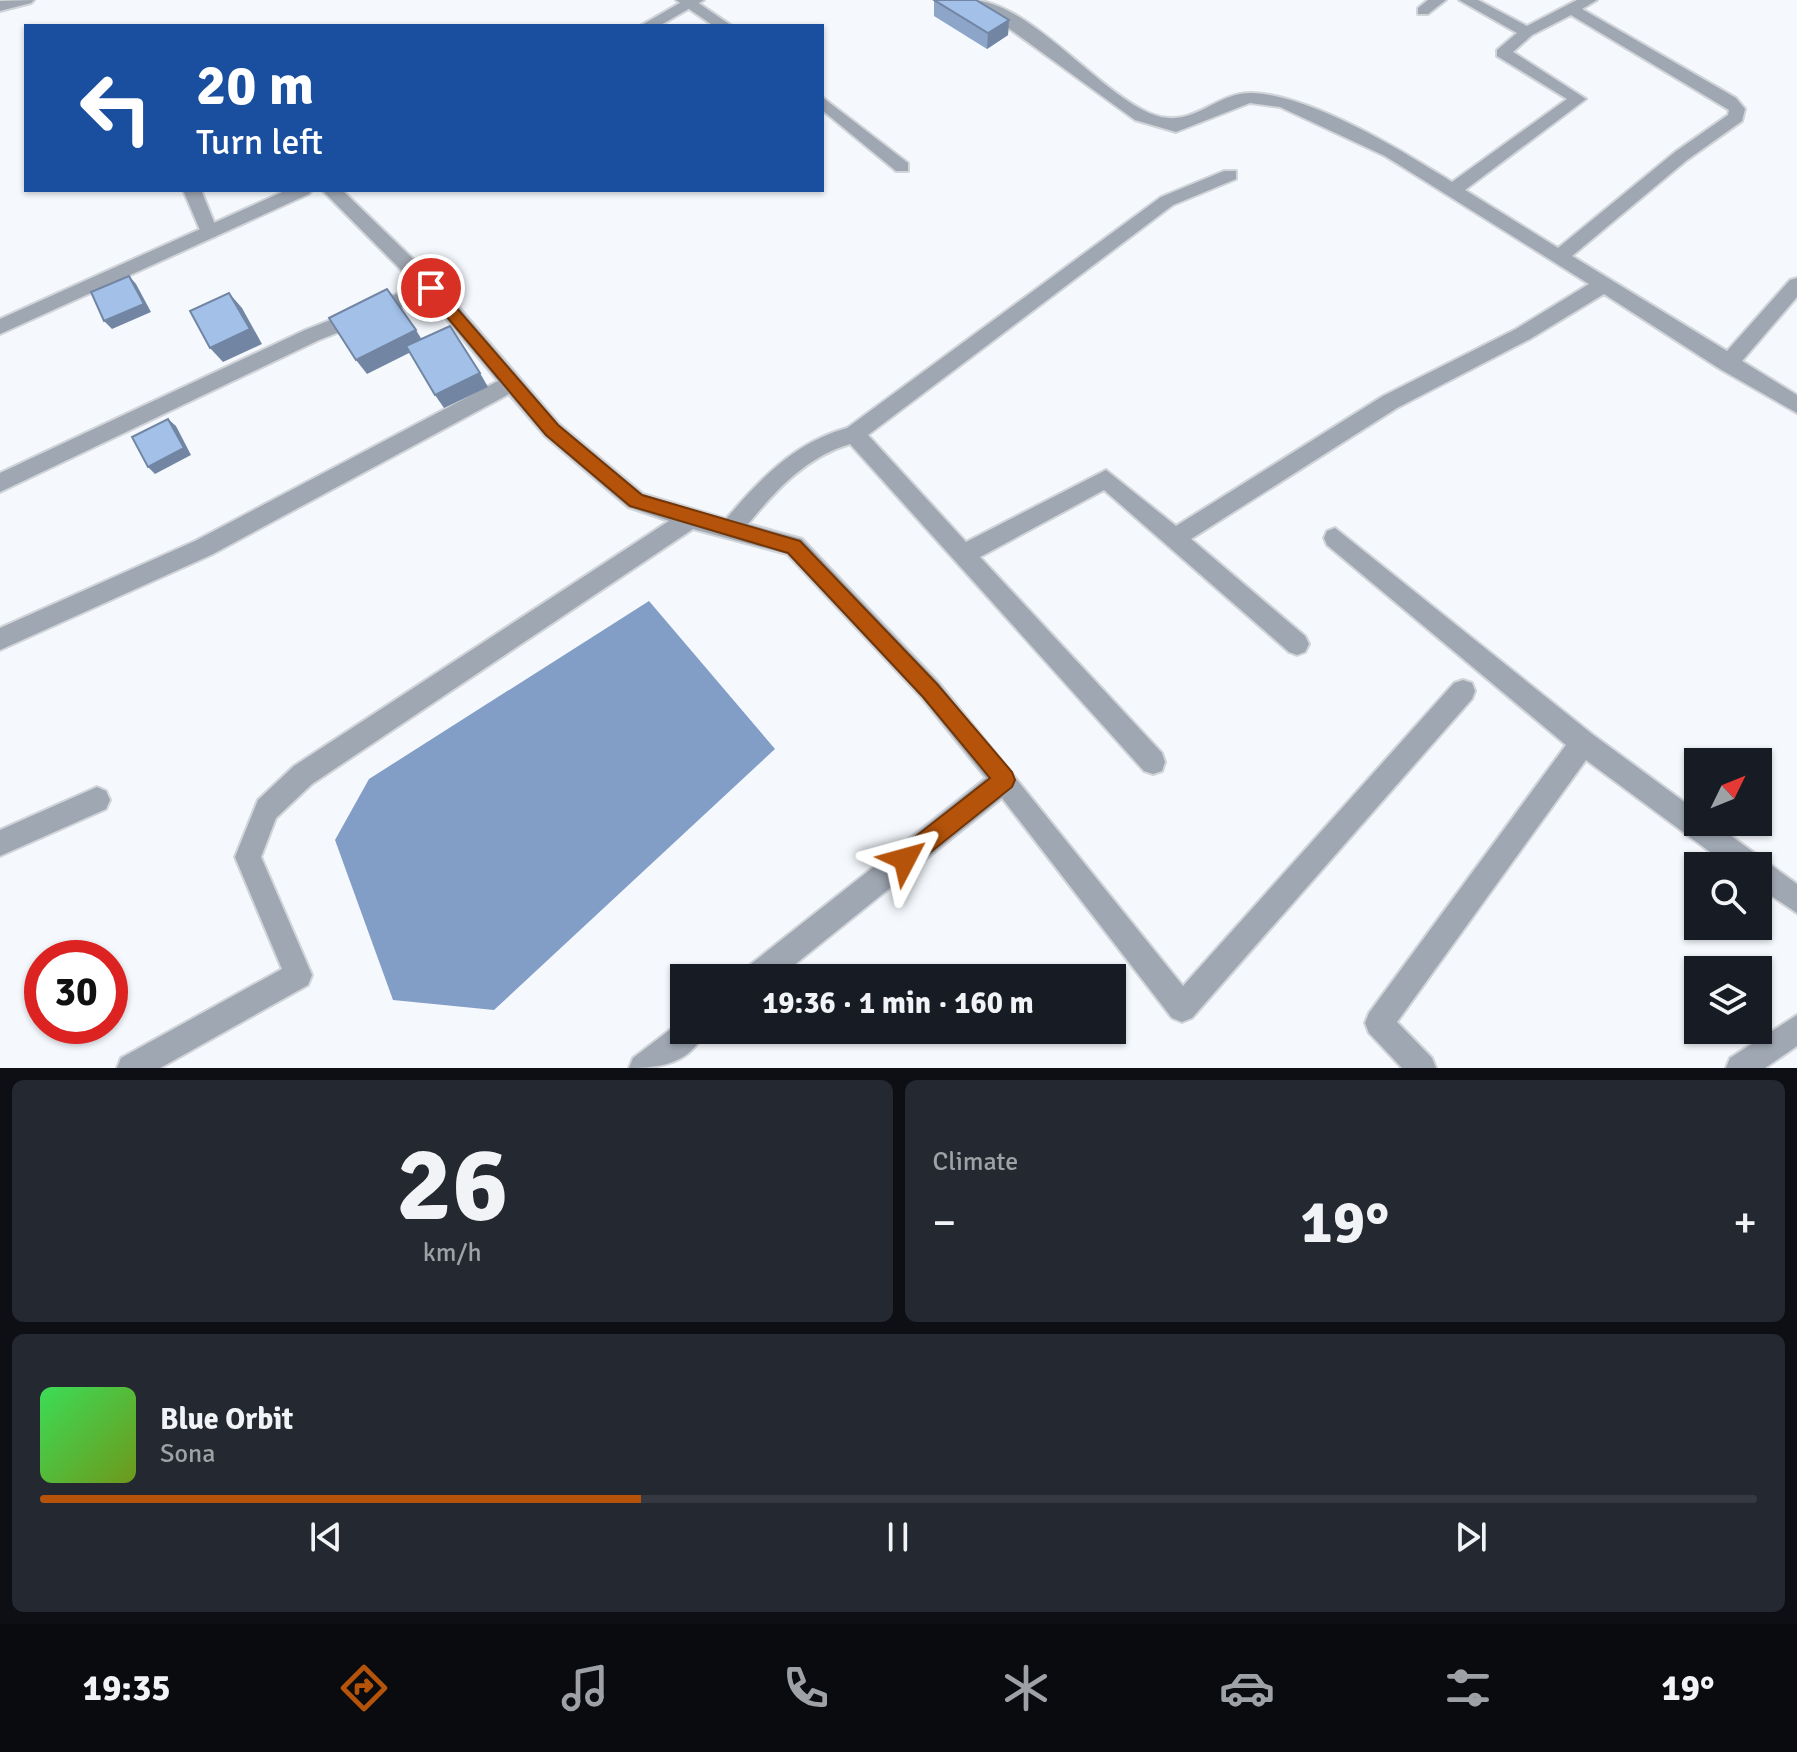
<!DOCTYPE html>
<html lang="en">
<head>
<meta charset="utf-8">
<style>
	body { margin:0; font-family:Signika,sans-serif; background:#242831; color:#f1f3f6; height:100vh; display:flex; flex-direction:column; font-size:30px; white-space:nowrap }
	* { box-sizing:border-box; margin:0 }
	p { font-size:26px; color:#9ea1a6 }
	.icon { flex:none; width:44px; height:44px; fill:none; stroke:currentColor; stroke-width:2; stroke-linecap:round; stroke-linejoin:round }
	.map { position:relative; height:1068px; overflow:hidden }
	.side { display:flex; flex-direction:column; gap:12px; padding:12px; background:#0d0f14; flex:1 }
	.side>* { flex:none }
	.guide { position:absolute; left:24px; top:24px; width:800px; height:168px; border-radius:0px; box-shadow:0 2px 6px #0004; background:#1a4fa0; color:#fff; overflow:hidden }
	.needle { width:52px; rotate:47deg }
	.fabs { position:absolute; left:1684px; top:748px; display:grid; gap:16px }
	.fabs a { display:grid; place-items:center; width:88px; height:88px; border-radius:0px; background:#171b24; box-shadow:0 2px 6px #0004; font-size:40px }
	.speed { position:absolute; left:24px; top:940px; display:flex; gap:16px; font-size:40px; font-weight:700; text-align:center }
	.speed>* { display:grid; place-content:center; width:104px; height:104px; border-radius:50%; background:#171b24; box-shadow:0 2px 6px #0004; line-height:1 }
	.speed .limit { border:12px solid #d22; background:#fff; color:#111 }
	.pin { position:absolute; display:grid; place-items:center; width:68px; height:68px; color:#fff; margin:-34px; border:4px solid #fff; border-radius:50%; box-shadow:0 2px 8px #0007 }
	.me { position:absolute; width:88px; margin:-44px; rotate:51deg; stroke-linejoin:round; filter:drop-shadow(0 0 6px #0008) }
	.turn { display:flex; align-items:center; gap:28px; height:168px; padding:0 40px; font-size:36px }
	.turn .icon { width:104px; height:104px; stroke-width:2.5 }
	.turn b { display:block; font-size:56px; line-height:68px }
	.big { font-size:60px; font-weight:700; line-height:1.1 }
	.side .tile { flex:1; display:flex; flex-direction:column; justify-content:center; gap:12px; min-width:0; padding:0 28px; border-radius:12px; background:#242831 }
	.side .dial { align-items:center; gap:0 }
	.dial b { font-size:104px; line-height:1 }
	.song { display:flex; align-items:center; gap:24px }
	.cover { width:96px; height:96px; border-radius:12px; background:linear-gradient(135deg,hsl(130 70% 55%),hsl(80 70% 35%)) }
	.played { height:8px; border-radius:4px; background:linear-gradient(90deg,#b45309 35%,#363941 35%) }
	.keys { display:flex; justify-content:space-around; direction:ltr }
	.heat { display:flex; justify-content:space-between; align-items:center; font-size:44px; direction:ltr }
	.side .tiles { flex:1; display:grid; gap:12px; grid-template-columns:1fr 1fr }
	.tile:last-child { grid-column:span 2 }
	.trip { position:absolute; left:670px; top:964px; width:456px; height:80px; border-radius:0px; background:#171b24; box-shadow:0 2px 6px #0004; font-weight:700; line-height:80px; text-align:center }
	.tabs { display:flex; height:128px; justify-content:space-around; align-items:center; background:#090b0e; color:#9ea1a6 }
	.tabs .icon { width:56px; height:56px }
	.tabs .selected { color:#b45309 }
	.tabs b { font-size:36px; color:#f1f3f6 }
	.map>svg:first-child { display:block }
	.water { fill:#829ec6 }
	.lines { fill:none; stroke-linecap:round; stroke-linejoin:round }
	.minor-casing { stroke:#d1d5da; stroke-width:4 }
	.tertiary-casing { stroke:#d1d5da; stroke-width:4 }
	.minor { fill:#9fa7b2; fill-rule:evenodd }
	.tertiary { fill:#9fa7b2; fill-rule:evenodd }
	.wall { fill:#8ca5c8 }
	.shaded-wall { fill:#7286a3 }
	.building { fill:#a3c0e9; stroke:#7286a3; stroke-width:2 }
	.route { fill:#b45309; stroke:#753606; stroke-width:2 }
</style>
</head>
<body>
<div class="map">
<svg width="1797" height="1068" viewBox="0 0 1797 1068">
	<rect width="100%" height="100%" fill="#f5f9fe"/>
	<polygon class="water" points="649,601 775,749 494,1010 393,1000 335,840 369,779"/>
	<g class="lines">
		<g class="minor-casing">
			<g id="minor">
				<polygon points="34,0 31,3 0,11 0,1"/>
				<polygon points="676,0 694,0 732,26 714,26"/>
				<path d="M970,0C1028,0 1096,90 1149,113C1193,132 1213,92 1252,93C1311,95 1401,150 1452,182L1567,99L1497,56V50L1517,33L1459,0H1478L1527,26L1577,0H1597L1582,9L1736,98L1745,109L1742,121L1687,160L1572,256L1727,351L1790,280L1797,278V297L1742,361L1797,395V413L1720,369L1604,294L1530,339L1397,408L1191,539L1305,636L1309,644L1305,652L1297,655L1289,652L1104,490L980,557L1162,753L1165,762L1162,771L1153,774L1144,771L850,444C806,457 776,490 748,524L802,539L938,682L1183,986L1454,683L1463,680L1472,683L1475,691L1472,699L1192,1018L1182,1022L1172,1018L1002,798L778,978H742L746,968L986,778L922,698L787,554L693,529L312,784L276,818L261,857L312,975L308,985L160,1068H117L121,1058L282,969L235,857L258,800L294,766L669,521L628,507L545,436L509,394L211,555L0,650V628L195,541L498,381L428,297L319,340L0,492V473L305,330L417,286L322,190H342L438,283L559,424L643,494L726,519C761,478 794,443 847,428L1161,197L1224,171H1236V179L1173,205L868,435L966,542L1106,470L1176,526L1383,396L1516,329L1589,284L1385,156L1280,107L1250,103L1176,132L1135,120ZM1571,15L1729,110L1728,115L1675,152L1558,248L1465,190L1586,99L1513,52L1532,35Z"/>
				<polygon points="1428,0 1446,0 1428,14 1418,14 1418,8"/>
				<polygon points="822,97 908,163 908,171 896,171 822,110"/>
				<polygon points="183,190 201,190 218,232 215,237 203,237"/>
				<polygon points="1335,528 1592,734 1698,812 1698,822 1712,822 1797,884 1797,913 1758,887 1758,866 1729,866 1586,760 1397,1022 1432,1058 1436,1068 1402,1068 1369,1033 1365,1023 1369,1013 1566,745 1327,545 1324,538 1327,531"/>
				<polygon points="97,787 106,791 110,800 106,809 0,856 0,830"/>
				<path d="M684,1019V1030H705C691,1064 660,1068 629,1068L633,1058Z"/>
			</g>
		</g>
		<g class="tertiary-casing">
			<g id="tertiary">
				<polygon points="685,0 704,0 659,26 640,26"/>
				<polygon points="287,190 312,190 309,194 0,334 0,319"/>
				<polygon points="1797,1015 1797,1046 1765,1068 1726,1068 1730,1058"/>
			</g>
		</g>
		<use href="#minor" class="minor"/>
		<use href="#tertiary" class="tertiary"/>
	</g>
	<polygon class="wall" points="934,0 1009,20 1008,35 987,49 934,16"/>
	<g class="shaded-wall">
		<polygon points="1009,20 1008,35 987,49 988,33"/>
		<polygon points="129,276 136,284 151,312 112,329 104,321"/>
		<polygon points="229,293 242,308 262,344 223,362 210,348"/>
		<polygon points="416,330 425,345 367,374 356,360"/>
		<polygon points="480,373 488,387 444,408 435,395"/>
		<polygon points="168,419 176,426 191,455 155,474 148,467"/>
	</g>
	<g class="building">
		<polygon points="934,0 976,0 1009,20 988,33"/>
		<polygon points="129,276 144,304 104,321 91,292"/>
		<polygon points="387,289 416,330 356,360 329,318"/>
		<polygon points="229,293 250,329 210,348 190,311"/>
		<polygon points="450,326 480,373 435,395 406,346"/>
		<polygon points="168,419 184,448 148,467 132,437"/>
	</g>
	<polygon class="route" points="431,282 436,284 558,425 642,495 800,541 937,684 1012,772 1015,780 1012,787 912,867 905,870 897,867 894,859 897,851 990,778 923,697 788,553 630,506 546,435 426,292 426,284"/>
</svg>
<div class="fabs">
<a><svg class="needle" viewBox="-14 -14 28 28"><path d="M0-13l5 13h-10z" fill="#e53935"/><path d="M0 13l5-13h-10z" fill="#9ea1a6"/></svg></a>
<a><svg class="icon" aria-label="search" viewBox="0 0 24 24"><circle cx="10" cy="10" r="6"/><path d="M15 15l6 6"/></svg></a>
<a><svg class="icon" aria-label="layers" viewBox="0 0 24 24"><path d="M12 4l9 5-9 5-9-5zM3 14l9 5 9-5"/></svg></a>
</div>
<div class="speed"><div class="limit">30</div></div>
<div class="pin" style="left:431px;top:288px;background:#d93025"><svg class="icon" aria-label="arrive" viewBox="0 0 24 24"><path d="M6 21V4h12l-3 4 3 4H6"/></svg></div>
<svg class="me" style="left:905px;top:859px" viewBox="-20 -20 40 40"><path d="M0-17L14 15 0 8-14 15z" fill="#b45309" stroke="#fff" stroke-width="4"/></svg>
<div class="trip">19:36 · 1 min · 160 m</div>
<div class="guide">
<div class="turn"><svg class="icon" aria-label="left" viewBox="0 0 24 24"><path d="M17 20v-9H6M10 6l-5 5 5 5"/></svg><div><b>20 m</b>Turn left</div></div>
</div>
</div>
<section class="side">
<div class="tiles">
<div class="tile dial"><b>26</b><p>km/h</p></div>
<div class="tile"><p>Climate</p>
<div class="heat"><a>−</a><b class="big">19°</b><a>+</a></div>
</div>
<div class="tile">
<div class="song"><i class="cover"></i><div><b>Blue Orbit</b><p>Sona</p></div></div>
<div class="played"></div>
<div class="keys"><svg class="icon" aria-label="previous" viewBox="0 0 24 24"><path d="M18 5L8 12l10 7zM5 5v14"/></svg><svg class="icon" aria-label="pause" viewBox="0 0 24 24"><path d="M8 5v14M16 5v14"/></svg><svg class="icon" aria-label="next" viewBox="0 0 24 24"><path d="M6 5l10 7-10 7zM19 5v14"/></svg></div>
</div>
</div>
</section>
<nav class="tabs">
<b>19:35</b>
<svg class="icon selected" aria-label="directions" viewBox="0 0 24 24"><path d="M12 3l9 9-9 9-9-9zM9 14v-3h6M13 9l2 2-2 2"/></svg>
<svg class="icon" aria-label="music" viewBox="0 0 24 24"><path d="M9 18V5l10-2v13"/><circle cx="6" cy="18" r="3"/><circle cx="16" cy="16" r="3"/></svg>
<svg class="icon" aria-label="phone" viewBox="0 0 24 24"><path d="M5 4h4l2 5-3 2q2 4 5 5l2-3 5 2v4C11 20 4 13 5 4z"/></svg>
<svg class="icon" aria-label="climate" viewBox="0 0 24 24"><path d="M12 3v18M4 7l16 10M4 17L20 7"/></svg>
<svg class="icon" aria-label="car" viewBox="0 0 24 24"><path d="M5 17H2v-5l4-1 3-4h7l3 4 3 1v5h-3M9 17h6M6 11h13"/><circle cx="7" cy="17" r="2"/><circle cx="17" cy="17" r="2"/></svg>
<svg class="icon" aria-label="filters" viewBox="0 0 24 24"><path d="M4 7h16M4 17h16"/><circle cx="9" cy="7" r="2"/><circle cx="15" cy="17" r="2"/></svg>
<b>19°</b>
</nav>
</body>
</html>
